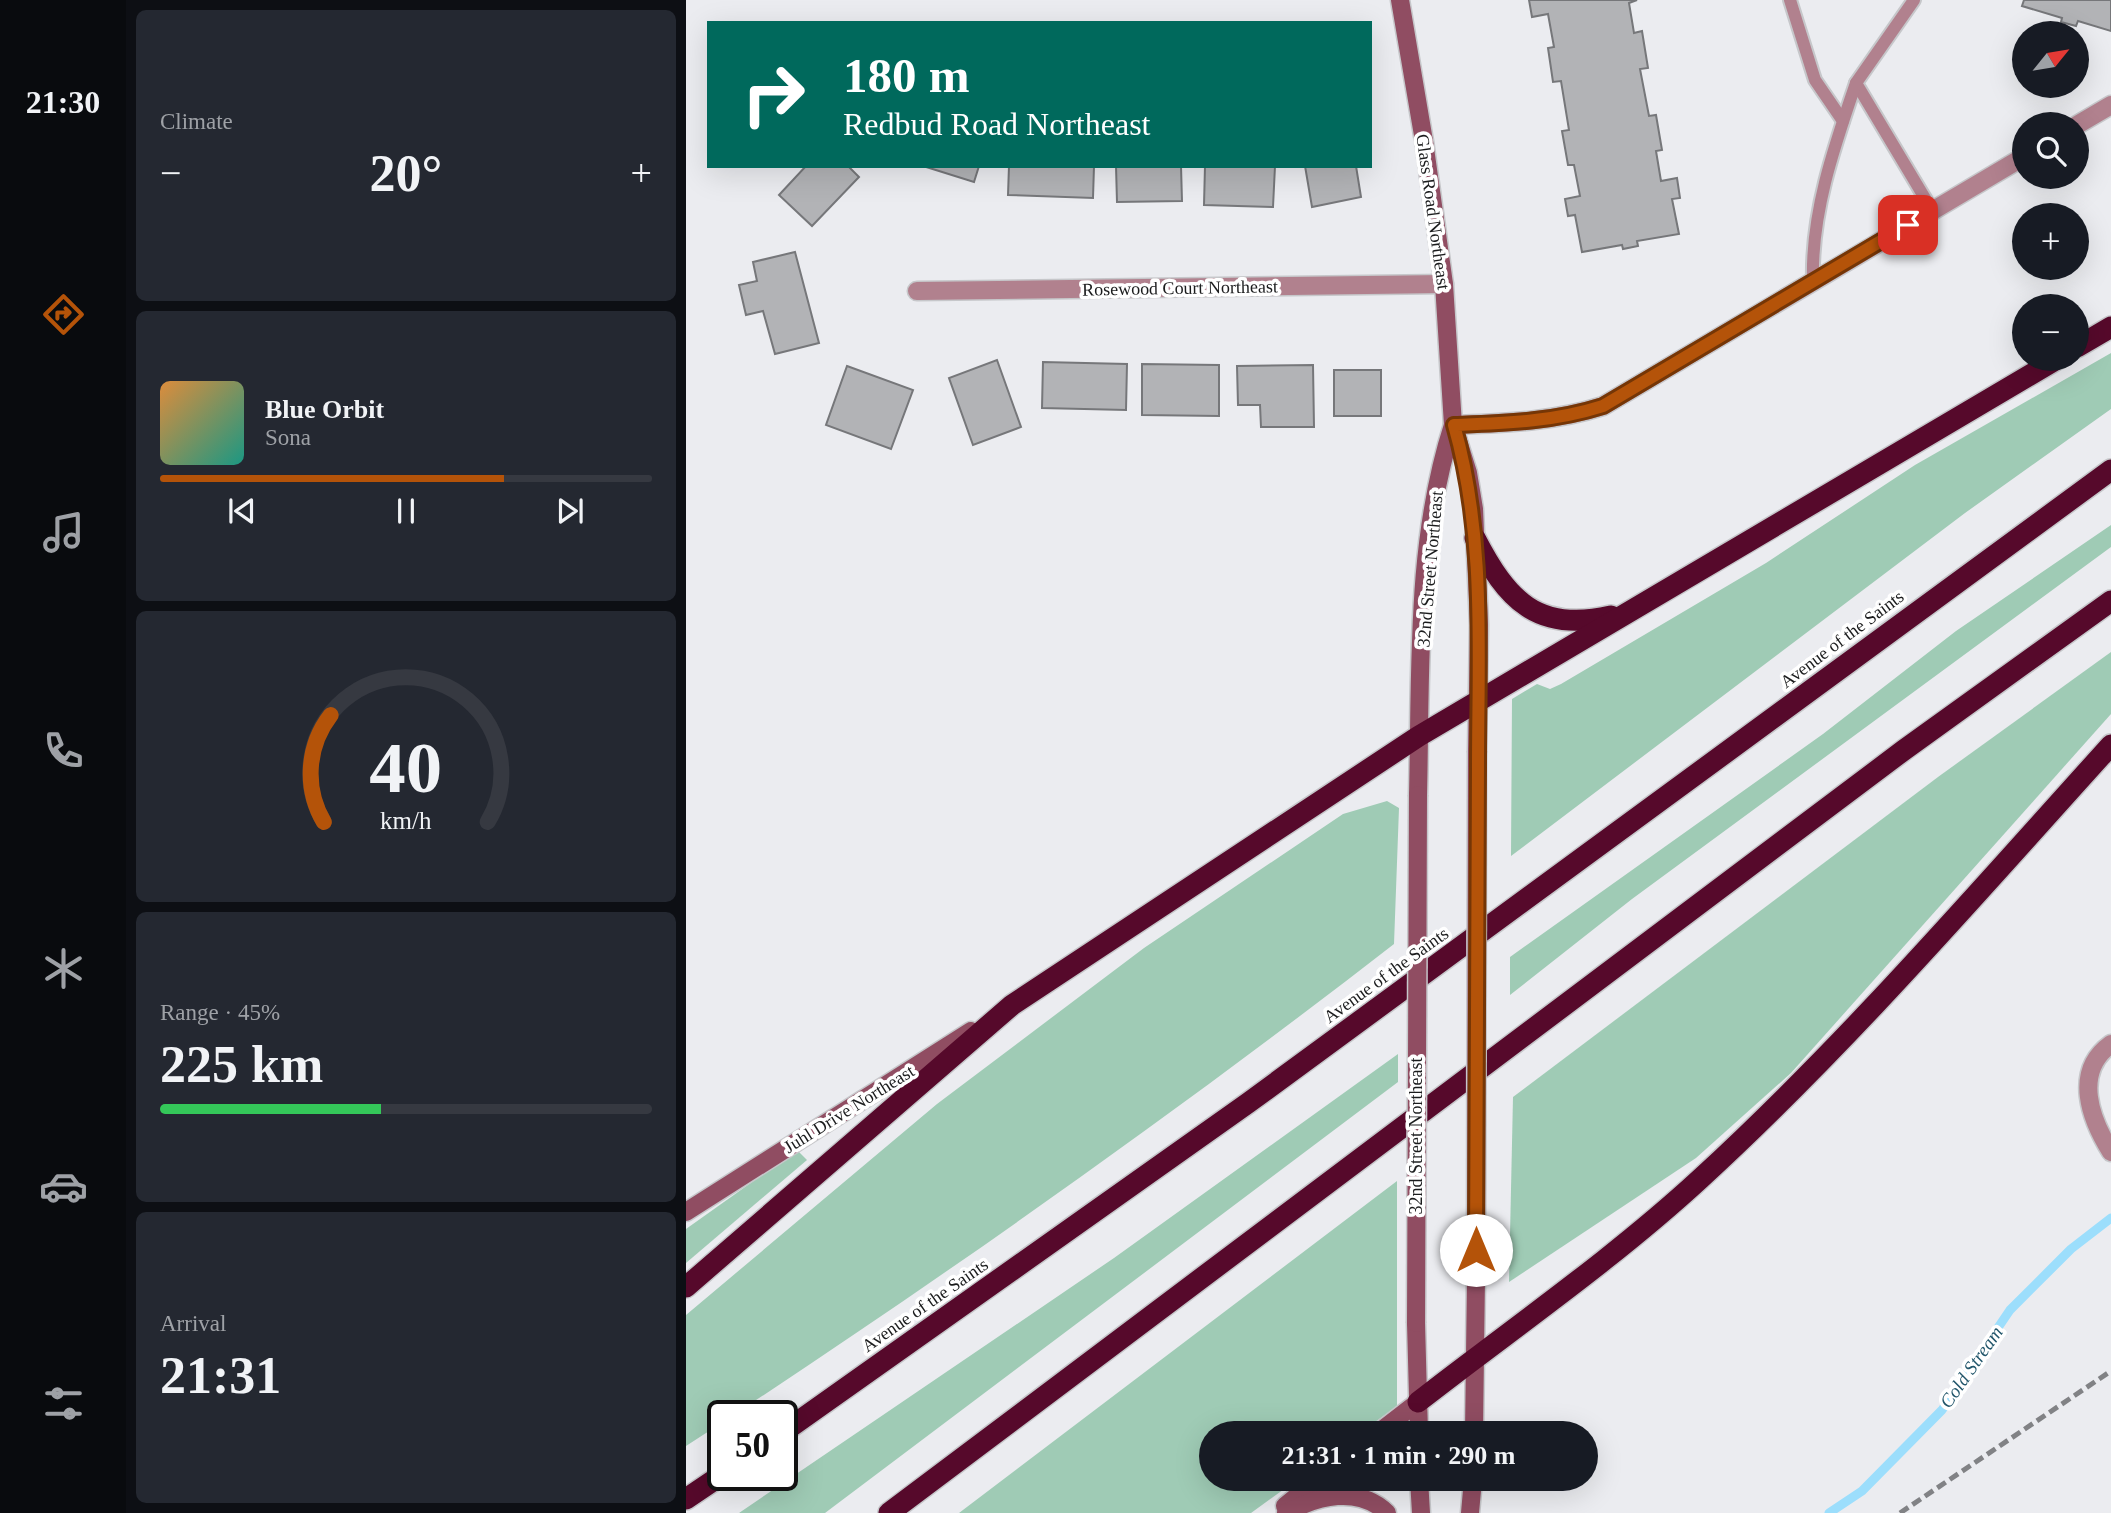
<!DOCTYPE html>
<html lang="en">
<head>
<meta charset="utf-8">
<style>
	body { margin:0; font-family:"Times New Roman",serif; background:#242831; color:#f1f3f6; height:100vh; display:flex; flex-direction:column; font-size:26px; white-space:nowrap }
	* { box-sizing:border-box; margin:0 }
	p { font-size:23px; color:#9ea1a6 }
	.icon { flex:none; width:38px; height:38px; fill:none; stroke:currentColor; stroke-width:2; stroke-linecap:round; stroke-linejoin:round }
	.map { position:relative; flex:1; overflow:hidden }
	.drawer { display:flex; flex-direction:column; gap:10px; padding:10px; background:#0d0f14; width:560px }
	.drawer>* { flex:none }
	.guide { position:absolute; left:21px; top:21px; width:665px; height:147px; border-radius:0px; box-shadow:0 7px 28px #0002; background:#00695c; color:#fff; overflow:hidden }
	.needle { width:46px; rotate:60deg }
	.buttons { position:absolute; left:1326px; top:21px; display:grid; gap:14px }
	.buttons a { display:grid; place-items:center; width:77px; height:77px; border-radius:50%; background:#171b24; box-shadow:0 7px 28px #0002; font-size:35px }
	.speed { position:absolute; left:21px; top:1400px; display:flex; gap:14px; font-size:35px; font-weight:700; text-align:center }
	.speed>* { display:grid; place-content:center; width:91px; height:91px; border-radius:50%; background:#171b24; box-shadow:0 7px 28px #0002; line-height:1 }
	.speed .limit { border:4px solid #111; border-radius:10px; background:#fff; color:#111 }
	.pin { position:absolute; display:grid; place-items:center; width:60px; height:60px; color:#fff; margin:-30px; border-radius:14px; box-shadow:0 4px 10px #0006 }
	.me { position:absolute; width:77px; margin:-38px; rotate:0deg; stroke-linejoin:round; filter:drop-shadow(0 0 5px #0008) }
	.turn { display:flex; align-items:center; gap:24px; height:147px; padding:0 21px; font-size:32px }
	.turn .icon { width:91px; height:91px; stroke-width:2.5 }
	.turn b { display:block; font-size:49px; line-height:60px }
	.big { font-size:52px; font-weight:600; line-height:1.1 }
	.drawer .widget { flex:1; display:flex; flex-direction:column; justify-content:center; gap:10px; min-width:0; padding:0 24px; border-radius:10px; background:#242831 }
	.drawer .dial { align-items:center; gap:0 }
	.dial svg { height:182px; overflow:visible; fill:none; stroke:#363941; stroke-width:7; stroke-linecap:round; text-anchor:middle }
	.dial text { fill:#f1f3f6; stroke:none }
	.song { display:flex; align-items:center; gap:21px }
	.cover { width:84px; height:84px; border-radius:10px; background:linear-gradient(135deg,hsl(30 70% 55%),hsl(170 70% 35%)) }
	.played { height:7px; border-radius:4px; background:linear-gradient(90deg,#b45309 70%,#363941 70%) }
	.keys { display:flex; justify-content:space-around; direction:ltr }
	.heat { display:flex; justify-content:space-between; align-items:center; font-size:38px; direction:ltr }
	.charge { height:10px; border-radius:5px; background:linear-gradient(90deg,#34c759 45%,#363941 0) }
	.trip { position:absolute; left:513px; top:1421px; width:399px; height:70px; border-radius:35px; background:#171b24; box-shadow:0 7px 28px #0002; font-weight:600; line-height:70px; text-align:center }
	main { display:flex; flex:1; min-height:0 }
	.dock { display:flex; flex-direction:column; width:126px; justify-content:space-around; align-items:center; background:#090b0e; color:#9ea1a6 }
	.dock .icon { width:49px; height:49px }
	.dock .active { color:#b45309 }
	.dock b { font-size:32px; color:#f1f3f6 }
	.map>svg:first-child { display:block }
	.green { fill:#9fcbb5 }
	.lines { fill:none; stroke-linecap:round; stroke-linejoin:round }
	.stream { stroke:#9cdefc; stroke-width:9 }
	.building { fill:#b2b3b6; stroke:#76777a; stroke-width:2 }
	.lane-casing { stroke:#c6c7ca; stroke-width:16 }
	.street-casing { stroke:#c6c7ca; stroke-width:21 }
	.secondary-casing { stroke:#c6c7ca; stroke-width:21 }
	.highway-casing { stroke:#c6c7ca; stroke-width:24 }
	.lane { stroke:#b1818e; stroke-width:12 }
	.street { stroke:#b1818e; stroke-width:18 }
	.secondary { stroke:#904d62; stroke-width:18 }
	.highway { stroke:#56092b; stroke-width:21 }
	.rail { stroke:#818285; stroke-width:5; stroke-dasharray:10 5; stroke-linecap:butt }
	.secondary-bridge-casing { stroke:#c6c7ca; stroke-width:21; stroke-linecap:butt }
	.secondary-bridge { stroke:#904d62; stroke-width:18 }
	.route-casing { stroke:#753606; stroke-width:18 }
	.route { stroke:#b45309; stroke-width:12 }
	.labels { text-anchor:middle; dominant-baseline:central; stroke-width:7; stroke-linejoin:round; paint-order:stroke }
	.street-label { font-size:18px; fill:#1b1c1d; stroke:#fff }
	.water-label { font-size:19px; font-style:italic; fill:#22566b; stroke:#fff }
</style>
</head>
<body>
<main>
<nav class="dock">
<b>21:30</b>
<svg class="icon active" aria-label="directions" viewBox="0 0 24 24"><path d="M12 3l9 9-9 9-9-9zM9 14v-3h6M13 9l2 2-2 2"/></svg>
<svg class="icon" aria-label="music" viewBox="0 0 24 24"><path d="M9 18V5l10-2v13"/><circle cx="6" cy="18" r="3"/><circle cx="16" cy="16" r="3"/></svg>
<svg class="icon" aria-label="phone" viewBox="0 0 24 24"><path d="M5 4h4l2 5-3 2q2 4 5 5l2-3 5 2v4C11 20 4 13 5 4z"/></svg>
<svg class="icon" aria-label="climate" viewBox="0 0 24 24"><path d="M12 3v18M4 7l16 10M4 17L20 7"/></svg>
<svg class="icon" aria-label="car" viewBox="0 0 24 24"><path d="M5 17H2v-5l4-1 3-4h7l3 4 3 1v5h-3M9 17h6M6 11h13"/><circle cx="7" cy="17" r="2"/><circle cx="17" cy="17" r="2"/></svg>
<svg class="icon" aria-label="filters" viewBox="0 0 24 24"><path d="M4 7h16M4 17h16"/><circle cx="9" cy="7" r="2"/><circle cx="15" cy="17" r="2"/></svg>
</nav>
<section class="drawer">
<div class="widget"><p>Climate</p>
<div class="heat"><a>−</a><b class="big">20°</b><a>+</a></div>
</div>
<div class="widget">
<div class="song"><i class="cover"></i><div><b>Blue Orbit</b><p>Sona</p></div></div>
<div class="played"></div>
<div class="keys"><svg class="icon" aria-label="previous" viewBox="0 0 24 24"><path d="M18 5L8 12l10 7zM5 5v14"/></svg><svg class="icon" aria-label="pause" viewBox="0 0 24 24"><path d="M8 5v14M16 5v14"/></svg><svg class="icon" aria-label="next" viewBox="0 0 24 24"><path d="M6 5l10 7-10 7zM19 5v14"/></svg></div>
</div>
<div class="widget dial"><svg viewBox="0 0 100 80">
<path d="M14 69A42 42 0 1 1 86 69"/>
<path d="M14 69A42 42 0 0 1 17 22" stroke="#b45309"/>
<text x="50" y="56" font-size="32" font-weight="700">40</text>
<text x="50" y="72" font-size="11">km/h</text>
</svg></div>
<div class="widget"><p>Range · 45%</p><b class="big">225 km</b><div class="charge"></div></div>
<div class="widget"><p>Arrival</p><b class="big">21:31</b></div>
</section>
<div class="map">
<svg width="1425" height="1513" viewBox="0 0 1425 1513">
	<rect width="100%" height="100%" fill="#ebecf0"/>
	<g class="green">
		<polygon points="1425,353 1425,409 1279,513 825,856 826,699 851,684 864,689 875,684 1080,563 1229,465"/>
		<polygon points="1425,525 1425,547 946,899 824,995 824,957 1137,734 1270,631"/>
		<polygon points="1425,652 1425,714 1105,1073 1010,1158 823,1282 827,1097 1252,777"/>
		<path d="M701,801L713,808L708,944C494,1110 272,1267 46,1416H37V1422L0,1446V1315L251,1104L458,948L657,814Z"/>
		<polygon points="712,1054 712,1082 139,1513 53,1513 428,1258"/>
		<polygon points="111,1150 121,1160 0,1263 0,1229"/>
		<polygon points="711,1181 711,1406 674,1433 525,1433 525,1479 612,1479 565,1513 273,1513"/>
	</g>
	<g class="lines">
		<polyline class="stream" points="1143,1513 1176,1491 1256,1410 1324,1310 1385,1249 1425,1218"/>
	</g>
	<g class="building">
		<polygon points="843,0 951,0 943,3 948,33 956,31 962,68 954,69 963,116 970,115 976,150 970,151 975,181 991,178 994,198 986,199 993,234 951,241 952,246 937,249 936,245 896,252 889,215 882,216 879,199 894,196 888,165 882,165 876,131 883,130 875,81 867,82 862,48 868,47 862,14 846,17"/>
		<polygon points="1338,0 1425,0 1425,31 1392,21 1390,26 1375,22 1376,18 1336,6"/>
		<polygon points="120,166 162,166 173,177 126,226 93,195"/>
		<polygon points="237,166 293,166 288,182"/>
		<polygon points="323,166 408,166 407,198 322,195"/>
		<polygon points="430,166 495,166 496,201 431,202"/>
		<polygon points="519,166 589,166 587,207 518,205"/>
		<polygon points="619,166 670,166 675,197 626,207"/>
		<polygon points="109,252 133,343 89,354 77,311 60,315 53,285 71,281 67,262"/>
		<polygon points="311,360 335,427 287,445 263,378"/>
		<polygon points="357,362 441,364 440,410 356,408"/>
		<polygon points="456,364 533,365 533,416 456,415"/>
		<polygon points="627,365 628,427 575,427 574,405 552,405 551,366"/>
		<polygon points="161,366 227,390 205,449 140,425"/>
		<rect x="648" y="370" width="47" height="46"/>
	</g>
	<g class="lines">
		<g class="lane-casing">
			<g id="lane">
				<polyline points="1104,0 1129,80 1157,121"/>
				<polyline points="1228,0 1170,83 1246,210"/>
				<path d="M1127,281C1125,213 1148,147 1170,83"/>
			</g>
		</g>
		<g class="street-casing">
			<g id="street">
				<polyline points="1391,125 1425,105"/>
				<polyline points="231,291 758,284"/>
				<path d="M767,425C819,423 867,422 917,406L1339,156"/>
				<path d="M1425,1044C1386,1072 1405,1120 1425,1152"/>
			</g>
		</g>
		<g class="secondary-casing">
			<g id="secondary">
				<polyline points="714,0 738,141 758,284 767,425 782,473 788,509 793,625 791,751"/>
				<path d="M732,795C735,672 729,542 767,425"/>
				<polyline points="0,1212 285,1031"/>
				<polyline points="730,1323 733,1433"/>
				<polyline points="692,1433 732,1402"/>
				<polyline points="788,1433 790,1277"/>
				<polyline points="733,1479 735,1513"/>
				<polyline points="599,1506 632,1479"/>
				<path d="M600,1513C631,1496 672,1485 701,1513"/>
				<polyline points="784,1513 787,1479"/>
			</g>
		</g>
		<g class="highway-casing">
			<g id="highway">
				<polyline points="1391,347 1425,327"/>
				<path d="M789,538C821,600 851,633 925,616"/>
				<polyline points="0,1287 326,1005 733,736 1371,359"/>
				<path d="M732,1402C827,1328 926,1260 1014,1179C1161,1044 1291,893 1425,745"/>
				<polyline points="96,1433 562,1103 1425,470"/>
				<polyline points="0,1499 37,1474"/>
				<polyline points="203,1513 1218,750 1425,601"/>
			</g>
		</g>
		<use href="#lane" class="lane"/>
		<use href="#street" class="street"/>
		<use href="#secondary" class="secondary"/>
		<use href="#highway" class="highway"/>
		<polyline class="rail" points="1214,1513 1425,1371"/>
		<g class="secondary-bridge-casing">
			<g id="secondary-bridge">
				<polyline points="790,1277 791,751"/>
				<polyline points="730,1323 732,795"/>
			</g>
		</g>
		<use href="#secondary-bridge" class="secondary-bridge"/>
	</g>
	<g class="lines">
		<g class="route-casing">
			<path id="route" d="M790,1250C790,1089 792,928 792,767C792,651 800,538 768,425C819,423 867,422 917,406L1222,225"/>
		</g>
		<use href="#route" class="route"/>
	</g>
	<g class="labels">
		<g class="street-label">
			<text transform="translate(747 212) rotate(82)">Glass Road Northeast</text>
			<text transform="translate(494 288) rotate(-1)">Rosewood Court Northeast</text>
			<text transform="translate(744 569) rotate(-85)">32nd Street Northeast</text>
			<text transform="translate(1156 639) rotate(-37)">Avenue of the Saints</text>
			<text transform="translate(700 975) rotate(-36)">Avenue of the Saints</text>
			<text transform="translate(163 1109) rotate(-32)">Juhl Drive Northeast</text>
			<text transform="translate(730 1136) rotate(-90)">32nd Street Northeast</text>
			<text transform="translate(239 1305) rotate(-35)">Avenue of the Saints</text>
		</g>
		<g class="water-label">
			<text transform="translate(1285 1367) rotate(-55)">Cold Stream</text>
		</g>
	</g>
</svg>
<div class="buttons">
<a><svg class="needle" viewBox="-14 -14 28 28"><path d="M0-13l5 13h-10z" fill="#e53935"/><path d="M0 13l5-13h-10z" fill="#9ea1a6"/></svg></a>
<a><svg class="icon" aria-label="search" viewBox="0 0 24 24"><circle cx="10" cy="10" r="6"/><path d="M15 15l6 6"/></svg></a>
<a>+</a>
<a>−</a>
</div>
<div class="speed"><div class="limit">50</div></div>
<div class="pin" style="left:1222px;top:225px;background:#d93025"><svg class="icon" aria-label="arrive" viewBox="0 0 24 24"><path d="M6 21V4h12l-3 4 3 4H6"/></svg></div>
<svg class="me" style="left:790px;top:1250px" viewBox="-20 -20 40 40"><circle r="19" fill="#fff"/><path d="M0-13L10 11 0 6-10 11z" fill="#b45309"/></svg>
<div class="trip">21:31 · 1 min · 290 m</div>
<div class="guide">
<div class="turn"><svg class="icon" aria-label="right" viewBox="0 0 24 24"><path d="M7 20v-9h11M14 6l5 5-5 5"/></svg><div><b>180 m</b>Redbud Road Northeast</div></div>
</div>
</div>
</main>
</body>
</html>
